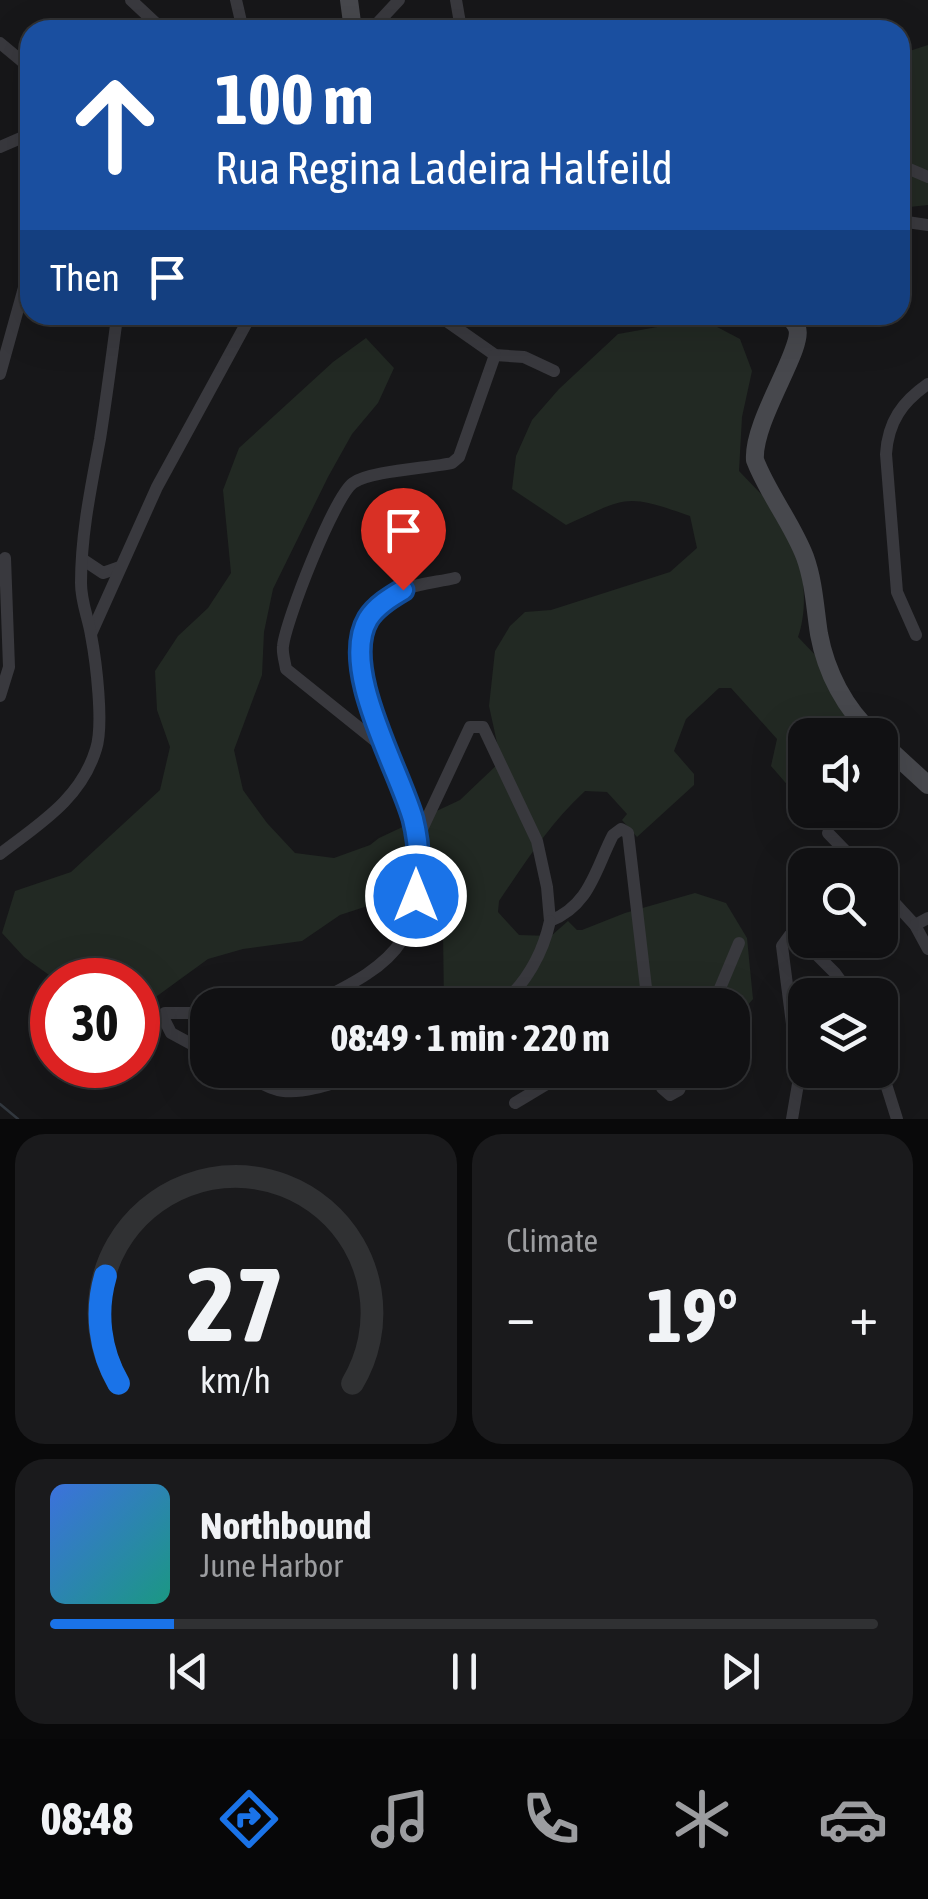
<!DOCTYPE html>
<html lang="en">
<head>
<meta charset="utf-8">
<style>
	body { margin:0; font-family:"Asap Condensed",sans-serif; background:#1a1a1c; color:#f1f3f6; height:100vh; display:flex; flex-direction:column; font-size:38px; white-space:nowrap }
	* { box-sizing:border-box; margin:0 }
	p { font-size:32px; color:#9c9da0 }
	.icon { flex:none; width:55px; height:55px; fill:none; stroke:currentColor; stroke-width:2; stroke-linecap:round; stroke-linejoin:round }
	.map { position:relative; height:1119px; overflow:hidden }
	.panel { display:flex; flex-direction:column; gap:15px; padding:15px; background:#09090a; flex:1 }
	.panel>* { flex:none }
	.hud { position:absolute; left:20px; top:20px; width:890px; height:305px; border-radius:30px; box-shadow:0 10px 40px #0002,0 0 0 2px #303133; background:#1a4fa0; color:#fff; overflow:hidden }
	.fabs { position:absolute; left:788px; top:718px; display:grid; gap:20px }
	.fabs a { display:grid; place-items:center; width:110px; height:110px; border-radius:20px; background:#111113; box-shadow:0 10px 40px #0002,0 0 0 2px #303133; font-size:50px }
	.speed { position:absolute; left:30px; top:958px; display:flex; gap:20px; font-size:50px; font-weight:700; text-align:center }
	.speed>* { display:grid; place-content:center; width:130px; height:130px; border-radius:50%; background:#111113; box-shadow:0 10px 40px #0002,0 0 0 2px #303133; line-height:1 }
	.speed .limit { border:15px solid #d22; background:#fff; color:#111 }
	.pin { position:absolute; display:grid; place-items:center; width:85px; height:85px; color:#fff; margin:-102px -42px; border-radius:50% 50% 50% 0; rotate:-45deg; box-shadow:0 0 10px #0007 }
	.pin .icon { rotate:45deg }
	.me { position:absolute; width:110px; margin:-55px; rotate:0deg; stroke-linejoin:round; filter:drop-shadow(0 0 8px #0008) }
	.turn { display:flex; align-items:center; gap:35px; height:210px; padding:0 30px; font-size:45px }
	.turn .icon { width:130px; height:130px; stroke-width:2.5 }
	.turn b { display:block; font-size:70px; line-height:85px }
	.then { display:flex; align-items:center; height:95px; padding:0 30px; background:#0003; gap:20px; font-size:38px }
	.big { font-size:75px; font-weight:700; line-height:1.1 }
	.panel .tile { flex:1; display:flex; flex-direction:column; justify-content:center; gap:15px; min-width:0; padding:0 35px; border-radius:30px; background:#1a1a1c }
	.panel .dial { align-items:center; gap:0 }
	.dial svg { height:260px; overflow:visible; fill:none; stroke:#303133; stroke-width:7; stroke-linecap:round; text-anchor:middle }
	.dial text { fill:#f1f3f6; stroke:none }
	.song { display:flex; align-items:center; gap:30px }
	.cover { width:120px; height:120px; border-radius:15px; background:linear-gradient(135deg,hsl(220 70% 55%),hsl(170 70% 35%)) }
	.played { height:10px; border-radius:5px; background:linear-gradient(90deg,#1a73e8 15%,#303133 15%) }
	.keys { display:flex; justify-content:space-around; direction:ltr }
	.heat { display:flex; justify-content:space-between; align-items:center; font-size:55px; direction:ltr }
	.panel .tiles { flex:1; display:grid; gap:15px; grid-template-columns:1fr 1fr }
	.tile:last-child { grid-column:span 2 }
	.trip { position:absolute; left:190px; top:988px; width:560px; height:100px; border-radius:30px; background:#111113; box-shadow:0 10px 40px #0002,0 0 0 2px #303133; font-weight:700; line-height:100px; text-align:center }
	.dock { display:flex; height:160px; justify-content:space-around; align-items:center; background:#070708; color:#9c9da0 }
	.dock .icon { width:70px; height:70px }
	.dock .current { color:#1a73e8 }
	.dock b { font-size:45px; color:#f1f3f6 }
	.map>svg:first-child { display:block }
	.green { fill:#222923 }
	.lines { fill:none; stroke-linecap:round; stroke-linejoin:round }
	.stream { stroke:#31373e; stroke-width:2.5 }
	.street { stroke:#39393e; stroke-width:12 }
	.secondary { stroke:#47484d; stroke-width:18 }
	.route-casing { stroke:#114b97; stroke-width:25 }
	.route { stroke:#1a73e8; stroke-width:18 }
</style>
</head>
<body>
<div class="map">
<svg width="928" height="1119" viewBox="0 0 928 1119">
	<rect width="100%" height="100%" fill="#171719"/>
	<g class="green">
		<polygon points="928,45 928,205 900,208 900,54"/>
		<path d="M702,319L740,339L752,371L742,417L739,471C752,485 766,498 778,513C802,543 811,601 798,637L819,659L849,715L831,735H805V796L791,789L771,766L777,739L731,688H719L686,719L674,751L694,774V785L637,837L622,820L627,814L607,792L585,791C550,823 525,863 499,901L498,912L519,935L551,936L568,921L577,930H582L625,913L695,893L726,903L747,938L753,999L733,1022L732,1005H444L443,931L420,901L386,900L340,915L302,941L243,949L208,959L153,999L155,1002L138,1004V980H56L24,957L2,933L15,891L71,872L160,790L170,747L157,710L155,671L178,636L208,608L231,573L223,490L239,448L333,362L366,338L394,368L378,403L352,434L328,477L273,589L264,632L262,675L234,750L243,790L267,823L295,853L334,858L370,845L379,838L460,800L501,761L489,706L495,651L510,626L525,612L551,610L670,572L697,548L690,516C624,493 628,497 566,525L512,489L516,456L532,420L559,389L618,334Z"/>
	</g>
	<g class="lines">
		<polyline class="stream" points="0,1104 18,1119"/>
		<g class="street">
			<polyline points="131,0 163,30"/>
			<polyline points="236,0 243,30"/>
			<polyline points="456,0 460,23"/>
			<polyline points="371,30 399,0"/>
			<polyline points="0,43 30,68"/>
			<polyline points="0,147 30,134"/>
			<polyline points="900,165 928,177"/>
			<polyline points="900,221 928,225"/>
			<polyline points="438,315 495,355 524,357 554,371"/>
			<polyline points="0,374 30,266"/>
			<polyline points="82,559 103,573 120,567"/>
			<polyline points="91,634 157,487 251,315"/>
			<path d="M916,635L897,592L886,454C888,422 902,402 928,384"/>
			<polyline points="0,696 9,667 5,558"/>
			<path d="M388,751L286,669C285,662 282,653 283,646C286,620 334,497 353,483C369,471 430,468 452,463L459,457L495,355"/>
			<polyline points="828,833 859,865"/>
			<path d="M416,842L470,727H483L537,841L547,887L550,921C590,905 595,870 613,835L621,829L628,833L648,1005"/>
			<path d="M0,854C39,824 81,799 96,749C104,725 96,661 91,635C88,617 81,602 81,583C81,534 91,487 100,439C106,401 111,363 116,325L120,315"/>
			<polyline points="880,887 915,925 928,949"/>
			<polyline points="915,925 928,918"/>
			<path d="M310,1005C341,989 383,971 402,940C423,907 422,859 414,822C399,760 311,627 403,590C419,583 439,582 455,578"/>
			<path d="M501,1005C526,983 543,953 550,921"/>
			<polyline points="713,1005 739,943"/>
			<polyline points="208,1013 165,1013 163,1017 171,1033 208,1053"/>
			<polyline points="880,1065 897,1119"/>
			<path d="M238,1070C250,1077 262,1085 275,1089C301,1098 347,1078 372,1070"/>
			<polyline points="658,1070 662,1088 670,1095 679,1090 688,1070"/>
			<polyline points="515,1103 570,1070"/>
			<polyline points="792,1119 799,1078 782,946 790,935 797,935 835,973 851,995"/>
		</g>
		<g class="secondary">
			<polyline points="349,0 353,30"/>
			<path d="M788,315C791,319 795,323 797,328C805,347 752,421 755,460C768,494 792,523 805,557C814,582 815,608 819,634C826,672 845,709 874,735"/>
			<polyline points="880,741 928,785"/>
		</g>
	</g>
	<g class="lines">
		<g class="route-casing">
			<path id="route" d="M403,590C391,597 376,606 368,619C339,668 399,769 413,819C419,843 420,871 416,896"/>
		</g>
		<use href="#route" class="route"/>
	</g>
</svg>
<div class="fabs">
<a><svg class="icon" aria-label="sound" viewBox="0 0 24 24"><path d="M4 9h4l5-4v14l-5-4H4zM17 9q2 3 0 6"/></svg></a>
<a><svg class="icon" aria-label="search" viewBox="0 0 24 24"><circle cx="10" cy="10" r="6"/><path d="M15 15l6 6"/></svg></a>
<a><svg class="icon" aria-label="layers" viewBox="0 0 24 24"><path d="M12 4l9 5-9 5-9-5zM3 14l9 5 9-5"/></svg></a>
</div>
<div class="speed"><div class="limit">30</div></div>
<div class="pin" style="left:403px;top:590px;background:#d93025"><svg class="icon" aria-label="arrive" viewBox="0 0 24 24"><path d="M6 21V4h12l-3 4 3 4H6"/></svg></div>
<svg class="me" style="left:416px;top:896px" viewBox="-20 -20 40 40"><circle r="17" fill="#1a73e8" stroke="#fff" stroke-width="3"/><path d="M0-11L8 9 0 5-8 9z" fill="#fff"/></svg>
<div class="trip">08:49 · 1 min · 220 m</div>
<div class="hud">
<div class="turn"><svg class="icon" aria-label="ahead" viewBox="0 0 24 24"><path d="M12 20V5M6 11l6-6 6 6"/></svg><div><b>100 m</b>Rua Regina Ladeira Halfeild</div></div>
<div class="then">Then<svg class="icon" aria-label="arrive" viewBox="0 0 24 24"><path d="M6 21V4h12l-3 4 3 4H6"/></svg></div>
</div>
</div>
<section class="panel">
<div class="tiles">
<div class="tile dial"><svg viewBox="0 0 100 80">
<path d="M14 69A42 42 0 1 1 86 69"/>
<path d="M14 69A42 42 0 0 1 10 36" stroke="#1a73e8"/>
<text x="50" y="56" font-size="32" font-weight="700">27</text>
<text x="50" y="72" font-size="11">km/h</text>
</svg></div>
<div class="tile"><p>Climate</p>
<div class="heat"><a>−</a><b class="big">19°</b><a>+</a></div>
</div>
<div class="tile">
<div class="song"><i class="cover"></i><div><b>Northbound</b><p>June Harbor</p></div></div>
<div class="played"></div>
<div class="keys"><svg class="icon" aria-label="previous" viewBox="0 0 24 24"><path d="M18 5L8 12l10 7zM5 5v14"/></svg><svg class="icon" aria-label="pause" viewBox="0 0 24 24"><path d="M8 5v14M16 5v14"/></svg><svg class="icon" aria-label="next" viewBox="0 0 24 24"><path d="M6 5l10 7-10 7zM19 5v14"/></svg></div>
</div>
</div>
</section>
<nav class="dock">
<b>08:48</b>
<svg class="icon current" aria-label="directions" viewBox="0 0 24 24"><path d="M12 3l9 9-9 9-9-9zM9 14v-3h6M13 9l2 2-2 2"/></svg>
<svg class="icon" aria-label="music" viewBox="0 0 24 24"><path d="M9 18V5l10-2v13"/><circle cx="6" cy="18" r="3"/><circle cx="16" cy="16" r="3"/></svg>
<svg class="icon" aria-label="phone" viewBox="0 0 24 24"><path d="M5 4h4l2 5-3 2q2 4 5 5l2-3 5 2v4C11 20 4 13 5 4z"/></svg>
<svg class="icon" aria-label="climate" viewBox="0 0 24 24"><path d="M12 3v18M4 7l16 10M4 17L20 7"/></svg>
<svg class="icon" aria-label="car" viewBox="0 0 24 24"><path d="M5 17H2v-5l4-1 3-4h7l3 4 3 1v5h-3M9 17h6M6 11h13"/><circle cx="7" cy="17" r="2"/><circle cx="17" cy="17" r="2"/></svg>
</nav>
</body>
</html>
